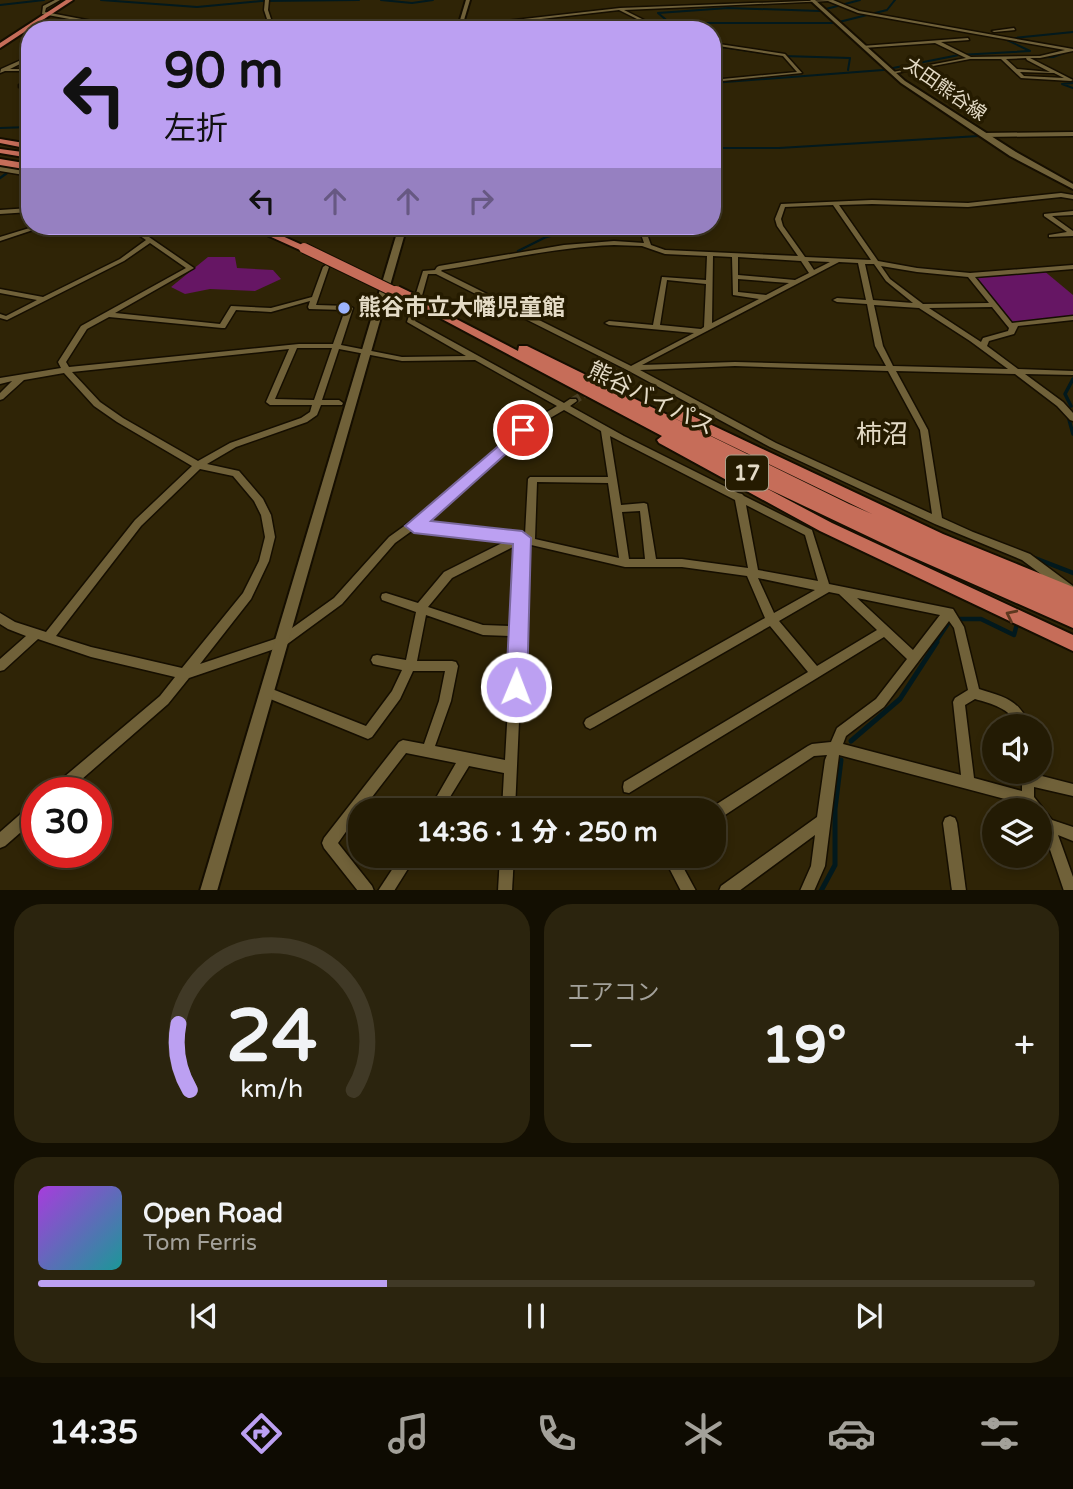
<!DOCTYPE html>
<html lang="ja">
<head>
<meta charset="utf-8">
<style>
	body { margin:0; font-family:"Varela Round","Noto Sans JP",sans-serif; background:#2b240e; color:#f1f3f6; height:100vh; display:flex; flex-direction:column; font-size:26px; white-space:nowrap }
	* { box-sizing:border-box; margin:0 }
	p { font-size:23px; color:#a3a19a }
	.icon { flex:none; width:38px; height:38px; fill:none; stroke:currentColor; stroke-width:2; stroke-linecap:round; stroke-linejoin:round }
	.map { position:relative; height:890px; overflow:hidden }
	.drawer { display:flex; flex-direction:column; gap:14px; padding:14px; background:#130f02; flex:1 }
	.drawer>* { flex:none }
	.banner { position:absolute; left:21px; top:21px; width:700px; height:214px; border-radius:28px; box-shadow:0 4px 10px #0003,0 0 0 2px #403926; background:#bca0f2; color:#111; overflow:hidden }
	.buttons { position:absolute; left:982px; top:714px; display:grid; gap:14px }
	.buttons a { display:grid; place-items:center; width:70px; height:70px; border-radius:50%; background:#231b04; box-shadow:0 4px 10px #0003,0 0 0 2px #403926; font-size:35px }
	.speed { position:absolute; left:21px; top:777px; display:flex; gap:14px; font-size:35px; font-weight:700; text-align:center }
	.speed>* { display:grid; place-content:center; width:91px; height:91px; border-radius:50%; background:#231b04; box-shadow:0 4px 10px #0003,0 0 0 2px #403926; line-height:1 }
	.speed .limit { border:10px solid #d22; background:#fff; color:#111 }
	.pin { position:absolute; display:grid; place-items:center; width:60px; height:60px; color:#fff; margin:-30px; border:4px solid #fff; border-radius:50%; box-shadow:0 2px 7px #0007 }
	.me { position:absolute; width:77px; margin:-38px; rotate:1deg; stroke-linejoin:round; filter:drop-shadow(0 0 5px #0008) }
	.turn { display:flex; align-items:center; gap:24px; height:147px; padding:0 28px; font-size:32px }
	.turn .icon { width:91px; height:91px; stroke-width:2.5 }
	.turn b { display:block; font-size:49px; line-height:60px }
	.lanes { display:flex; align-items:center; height:66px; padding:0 28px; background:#0003; justify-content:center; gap:35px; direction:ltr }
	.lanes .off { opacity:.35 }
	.big { font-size:52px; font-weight:800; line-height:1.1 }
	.drawer .tile { flex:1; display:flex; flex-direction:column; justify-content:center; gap:10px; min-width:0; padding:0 24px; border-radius:28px; background:#2b240e }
	.drawer .dial { align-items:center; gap:0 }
	.dial svg { height:182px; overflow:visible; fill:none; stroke:#403926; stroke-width:7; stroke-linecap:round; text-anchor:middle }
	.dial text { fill:#f1f3f6; stroke:none }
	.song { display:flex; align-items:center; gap:21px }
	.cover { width:84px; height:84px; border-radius:10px; background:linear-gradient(135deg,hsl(280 70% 55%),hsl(180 70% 35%)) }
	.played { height:7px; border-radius:4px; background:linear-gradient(90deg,#bca0f2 35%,#403926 35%) }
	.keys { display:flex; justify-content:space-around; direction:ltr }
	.heat { display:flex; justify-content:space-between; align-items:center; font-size:38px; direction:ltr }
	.drawer .tiles { flex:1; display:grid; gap:14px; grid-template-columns:1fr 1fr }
	.tile:last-child { grid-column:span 2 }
	.trip { position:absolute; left:348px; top:798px; width:378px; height:70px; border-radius:28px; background:#231b04; box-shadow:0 4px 10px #0003,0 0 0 2px #403926; font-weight:800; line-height:70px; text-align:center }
	.dock { display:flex; height:112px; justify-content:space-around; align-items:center; background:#0e0b02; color:#a3a19a }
	.dock .icon { width:49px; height:49px }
	.dock .selected { color:#bca0f2 }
	.dock b { font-size:32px; color:#f1f3f6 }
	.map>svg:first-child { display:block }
	.green { fill:#661664 }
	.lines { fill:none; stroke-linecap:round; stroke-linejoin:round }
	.stream-far4 { stroke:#02191d; stroke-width:2 }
	.stream-far3 { stroke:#02191d; stroke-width:2.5 }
	.stream-far2 { stroke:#02191d; stroke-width:3.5 }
	.stream-far1 { stroke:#02191d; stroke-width:4.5 }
	.stream { stroke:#02191d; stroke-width:5 }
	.minor-tunnel { stroke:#4a3f23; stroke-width:8; stroke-dasharray:8 3.5; stroke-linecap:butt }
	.minor-casing { stroke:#150e00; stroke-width:3 }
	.tertiary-casing { stroke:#150e00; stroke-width:4 }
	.secondary-casing { stroke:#150e00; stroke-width:4 }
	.trunk-casing { stroke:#150e00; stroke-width:4 }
	.minor { fill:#706139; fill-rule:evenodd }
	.tertiary { fill:#706139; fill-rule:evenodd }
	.secondary { fill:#706139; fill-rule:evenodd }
	.trunk { fill:#c66d59; fill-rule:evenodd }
	.trunk-bridge-far1-casing { stroke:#150e00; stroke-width:12; stroke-linecap:butt }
	.trunk-bridge-casing { stroke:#150e00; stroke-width:16; stroke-linecap:butt }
	.trunk-bridge-far1 { stroke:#c66d59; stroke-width:10 }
	.trunk-bridge { stroke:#c66d59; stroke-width:12 }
	.oneway { stroke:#5d381f }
	.route { fill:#bca0f2; stroke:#7a689d; stroke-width:2 }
	.poi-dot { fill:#9cb4fd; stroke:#251b00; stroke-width:2.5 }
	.labels { text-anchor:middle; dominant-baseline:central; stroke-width:7; stroke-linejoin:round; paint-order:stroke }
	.far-street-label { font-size:19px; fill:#e4dbc6; stroke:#251b00 }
	.shield { fill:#251b00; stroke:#aba18b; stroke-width:2 }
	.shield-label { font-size:21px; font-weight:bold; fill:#e4dbc6 }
	.poi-label { font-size:23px; font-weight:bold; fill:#e4dbc6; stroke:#251b00; text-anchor:start }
	.street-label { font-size:23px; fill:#e4dbc6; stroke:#251b00 }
	.quarter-label { font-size:26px; fill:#e4dbc6; stroke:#251b00 }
</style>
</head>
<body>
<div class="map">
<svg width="1073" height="891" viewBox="0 0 1073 891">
	<rect width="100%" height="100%" fill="#2f2406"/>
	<g class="green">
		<polygon points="208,257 235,257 237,268 273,270 281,279 255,291 210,289 185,294 171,287"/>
		<polygon points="1043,270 1073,295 1073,316 1010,322 976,278"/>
	</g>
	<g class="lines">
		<g class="stream-far4">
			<polyline points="101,0 197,7 261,1 359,0"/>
			<polyline points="381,0 412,3 433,0"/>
			<polyline points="0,5 44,0"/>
			<polyline points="826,9 860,0"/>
			<polyline points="839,22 887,10 895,0"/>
			<polyline points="671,23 834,23"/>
			<polyline points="652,24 671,24 658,13 728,8 820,11"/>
			<polyline points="617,30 643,24"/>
			<polyline points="712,50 722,47 776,55"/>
			<polyline points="783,56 850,58 848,70"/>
			<polyline points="998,59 1053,57 1073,50"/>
			<polyline points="712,83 883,70 959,55 1030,51 1005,39 1073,32"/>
			<polyline points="1073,83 1062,84 1073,88"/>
			<polyline points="0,128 30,127"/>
			<polyline points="712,148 779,148 979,136"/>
		</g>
		<g class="stream-far3">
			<polyline points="0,178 7,173"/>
			<polyline points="518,251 546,237 590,226"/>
		</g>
		<g class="stream-far2">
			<polyline points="1071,406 1065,394 1073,379"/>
			<polyline points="1068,416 1073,434"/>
		</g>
		<g class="stream-far1">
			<polyline points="1032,557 1073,573"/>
			<polyline points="935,643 951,619 981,619 1014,635 1017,624"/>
		</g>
		<g class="stream">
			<polyline points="851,741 900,699 937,642"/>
			<polyline points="821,891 835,865 835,809 841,760"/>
		</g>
		<polyline class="minor-tunnel" points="573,401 625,369"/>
		<g class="minor-casing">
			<g id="minor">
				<path d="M55,0H60L46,8L45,12L92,21L184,27H261L267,19L264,10L265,0H269L268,10L271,19L265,27H452L620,8L833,0L859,11L1073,49V51L1040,58H1030L1073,80L1071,81L1021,78L1001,59H970L891,74L893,72L966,58L935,43L863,48L862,46L968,38L969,40L941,42L971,57L1040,56L1065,50L858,13L828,1L624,10L664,30H659L619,10L452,29H184L88,22V24L71,30H65L86,22L42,14L43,6ZM1026,58L1027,60L1050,72L1017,69L1006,59ZM1020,72L1054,73L1064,78L1024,76Z"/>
				<polygon points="509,24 531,29 533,30 525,30 508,26"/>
				<polygon points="1014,28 1015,30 994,32 992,31"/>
				<polygon points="712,43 785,54 802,73 712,82 712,80 797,72 783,56 712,45"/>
				<polygon points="30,56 30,59 10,69 30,69 30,71 5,71 0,73 1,69"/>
				<polygon points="30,78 30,81 23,87 19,87 19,85"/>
				<polygon points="1073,132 1073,136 983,137 980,135 983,133"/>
				<polygon points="0,167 30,172 30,176 0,171"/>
				<path d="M1061,193L1073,195V199L1061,197L968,207L872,204L839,205L878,261L917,268L970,273L1073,265V269L975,277L1012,323L1073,316V320L1018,326L1014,334L989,341L987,346L1018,369L1073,371V375L1025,374L1063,402L1073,413V421L1070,420L1057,406L1015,374L896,371L928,430L942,518L973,532L1030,554L1073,586V596L1069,595L1022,560L935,524L770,447L627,370L436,274H428L415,321L564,403L570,399H576L577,401L570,406L624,436L738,493L742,494L744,496L812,530L829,584L953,609L964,627L979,689C1004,697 1019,699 1030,726H1018C1010,708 992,704 975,699L965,705L974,778L1022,791V772H1034V774L1073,784V796L1034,787V797L1052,820L1073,827V841L1058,835L1073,877V891H1064L1043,829L1040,824V810H1029L1024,804L839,755L825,866L814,891H800L811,866L815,835L739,891H719L721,886L817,817L825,760L827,755L814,756L719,819L714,821V810L709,809L808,746L812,744L831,742L837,728L876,699L907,659L884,637L629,793L624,792L623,787L624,782L808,672L770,626L594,727L590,729L586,727L584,723L586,719L765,618L747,576L682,567H625L527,544L515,810H502L504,773L469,766L442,810H429L456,763L406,753L362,810H360V812L338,843L372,886L374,891H358L324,848L322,843L324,838L399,742L403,740L424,744L439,701L445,671H413L400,699L372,737L368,739L263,696L261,692L263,688L267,687L366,726L392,691L402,670L377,665L373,664L371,660L373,656L377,655L406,660L416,612L382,600L381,597L382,594L386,593L418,603L444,572L508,540L489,536L413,530L395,543L342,604L286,645L189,678L168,704L66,793H50L51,788L160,696L175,677L91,657L38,639L4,670L0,671V659L26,636L8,629L0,624V613L15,622L46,632L135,520L192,466L117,422L94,406L64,373L24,380L3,399L0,400V393L12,381L0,384V378L61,368L58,362L81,326L186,268L150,243L124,261L7,320L0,318V314L6,316L37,300L0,293V289L43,297L120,259L146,240L126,226H133L194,268L115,313L220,324L231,306L271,308L312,297L323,267L326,265L329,267L316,305L349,306L353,308L341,345L402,357L466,356L407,322L423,271L435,270L437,267L439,266L564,245L614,241L644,243L639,228L634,227L633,226H644L651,245L665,250L798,256L777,226L775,219L781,204L872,200L968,203ZM833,205L871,260L805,257L783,226L781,219L785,207ZM614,245L642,246L665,254L707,256L706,280L662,277L653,325L609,321L605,323L609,325L694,333L631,366L441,271L442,270C499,261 555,247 614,245ZM713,256L732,257L733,295L759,299L712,323ZM738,257L801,261L809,273L795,280L738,275ZM808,261L830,262L814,270ZM839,262L858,263L866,300L837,298L833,300L837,302L867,304L875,346L886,366L735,362L642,365ZM865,264H874L886,281L913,303L873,300ZM881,266L917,272L968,277L989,303L923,304L890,279ZM738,279L789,283L766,295L738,292ZM667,280L706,284L704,327L701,329L660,325ZM310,301L308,307L309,309L345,310L333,344H299L69,367L66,362L87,329L109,317L222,328H225L236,310L271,312ZM874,305L919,308L970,341L1008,369L893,366L883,346ZM992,307L1009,328L1008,331L983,338L981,342L929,308ZM297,348H332L314,400L275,399ZM289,349L266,402L270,405H312L310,412L301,418L230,443L198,461L123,418L100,402L72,372ZM339,349L402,361L475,360L557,406L520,428L446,496L389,537L334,598L278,638L200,664L251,599L269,561L275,537L271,515L263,499L239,471L207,464L236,447L307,422L317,415L321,405H342L343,403L339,400H322ZM735,366L888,371L920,430L932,514L776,443L640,370ZM564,410L601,431L608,477H530L528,479L525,535L489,528L422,523L452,500L526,432ZM610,436L735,500L748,568L682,559H656L647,504L644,503L621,505ZM200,469L233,476L254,501L261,515L265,537L259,561L243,593L182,668L91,647L56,636L141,526ZM537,482L608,483L619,558L535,539ZM746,505L805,535L818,581L758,570ZM640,511L645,559H629L622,512ZM517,545L512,626L483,625L428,607L452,578ZM758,578L815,590L774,613ZM829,592L839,594L877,630L817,666L779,621ZM857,598L940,615L913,650ZM426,615L483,635L512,636L505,760L435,746L451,701L458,666L456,662L452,661H417ZM949,621L954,628L968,690L955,698L953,702L961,775L843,744L846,736L884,707Z"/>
				<polygon points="30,208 30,212 0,214 0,210"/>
				<polygon points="1073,211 1073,215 1052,216 1073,231 1073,236 1049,237 1049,235 1067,232 1044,216 1044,214"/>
				<polygon points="36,226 45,226 0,241 0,237"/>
				<polygon points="37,803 37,818 5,846 0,848 0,832 32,804"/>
				<polygon points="950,816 955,818 957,823 966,891 952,891 943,823 945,818"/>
				<polygon points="401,856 416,856 394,891 378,891"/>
				<polygon points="500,856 514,856 512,891 498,891"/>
				<polygon points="663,856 677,856 696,891 681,891"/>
			</g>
		</g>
		<g class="tertiary-casing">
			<g id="tertiary">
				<polygon points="466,0 470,0 461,30 457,30"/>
				<polygon points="399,226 407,226 217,891 200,891"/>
			</g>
		</g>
		<g class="secondary-casing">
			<polygon id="secondary" points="810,0 815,0 905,81 1016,152 1073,184 1073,189 1010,156 901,83"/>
		</g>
		<g class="trunk-casing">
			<g id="trunk">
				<polygon points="66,0 73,0 0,48 0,43"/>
				<polygon points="0,139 30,144 30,149 0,143"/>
				<polygon points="0,149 30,153 30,158 0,153"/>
				<polygon points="0,159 30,164 30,170 0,165"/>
				<polygon points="247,226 260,226 309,248 300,250"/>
				<polygon points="429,305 518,351 519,346 527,346 849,504 872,514 672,417 670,414 677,410 682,411 943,534 1073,587 1073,628 903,553 758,484 832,523 1073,635 1073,651 820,531 659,443 657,440 662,436 425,310 425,306"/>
			</g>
		</g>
		<use href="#minor" class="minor"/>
		<use href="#tertiary" class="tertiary"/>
		<use href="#secondary" class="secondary"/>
		<use href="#trunk" class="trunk"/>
		<g class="trunk-bridge-far1-casing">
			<polyline id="trunk-bridge-far1" points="304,248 399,294"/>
		</g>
		<g class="trunk-bridge-casing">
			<polyline id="trunk-bridge" points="396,292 429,308"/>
		</g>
		<use href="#trunk-bridge-far1" class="trunk-bridge-far1"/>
		<use href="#trunk-bridge" class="trunk-bridge"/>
	</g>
	<defs><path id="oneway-chevron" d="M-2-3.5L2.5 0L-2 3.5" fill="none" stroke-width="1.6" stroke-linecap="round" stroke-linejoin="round" transform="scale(1.75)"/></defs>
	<use class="oneway" href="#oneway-chevron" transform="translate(1011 615) rotate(-154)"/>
	<polygon class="route" points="523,425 531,430 528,434 431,521 522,531 531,538 527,687 524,694 516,697 509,694 506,687 513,544 414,533 405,526"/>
	<circle class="poi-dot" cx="344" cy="308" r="7"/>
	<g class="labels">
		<g class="far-street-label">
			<text transform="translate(945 89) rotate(35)">太田熊谷線</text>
		</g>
		<rect class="shield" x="726" y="455.5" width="42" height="35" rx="5"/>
		<g class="shield-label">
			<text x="747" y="473">17</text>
		</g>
		<g class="poi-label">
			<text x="358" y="308">熊谷市立大幡児童館</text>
		</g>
		<g class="street-label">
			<text transform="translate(651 399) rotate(26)">熊谷バイパス</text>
		</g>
		<g class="quarter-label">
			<text x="882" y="434">柿沼</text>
		</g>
	</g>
</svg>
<div class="buttons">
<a><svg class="icon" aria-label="sound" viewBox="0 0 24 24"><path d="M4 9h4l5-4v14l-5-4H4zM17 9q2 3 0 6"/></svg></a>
<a><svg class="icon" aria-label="layers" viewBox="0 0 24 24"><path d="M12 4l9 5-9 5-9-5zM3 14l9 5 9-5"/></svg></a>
</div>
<div class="speed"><div class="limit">30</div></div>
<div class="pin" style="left:523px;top:430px;background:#d93025"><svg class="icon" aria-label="arrive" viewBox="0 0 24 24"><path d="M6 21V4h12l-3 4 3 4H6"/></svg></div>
<svg class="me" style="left:516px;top:687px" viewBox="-20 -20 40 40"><circle r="17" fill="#bca0f2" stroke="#fff" stroke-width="3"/><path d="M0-11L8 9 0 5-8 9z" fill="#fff"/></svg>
<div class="trip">14:36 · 1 分 · 250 m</div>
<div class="banner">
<div class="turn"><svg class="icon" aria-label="left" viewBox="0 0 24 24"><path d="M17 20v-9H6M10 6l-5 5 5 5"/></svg><div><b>90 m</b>左折</div></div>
<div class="lanes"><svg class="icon" aria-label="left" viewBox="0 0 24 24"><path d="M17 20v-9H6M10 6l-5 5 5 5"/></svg><svg class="icon off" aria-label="ahead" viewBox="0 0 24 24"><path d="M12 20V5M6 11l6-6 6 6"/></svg><svg class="icon off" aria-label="ahead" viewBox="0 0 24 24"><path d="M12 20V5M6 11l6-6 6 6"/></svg><svg class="icon off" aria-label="right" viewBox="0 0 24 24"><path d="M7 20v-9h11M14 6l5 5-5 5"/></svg></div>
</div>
</div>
<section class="drawer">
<div class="tiles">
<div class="tile dial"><svg viewBox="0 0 100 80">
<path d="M14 69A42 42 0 1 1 86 69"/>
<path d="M14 69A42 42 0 0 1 9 40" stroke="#bca0f2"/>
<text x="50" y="56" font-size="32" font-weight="700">24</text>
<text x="50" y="72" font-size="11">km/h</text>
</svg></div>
<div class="tile"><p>エアコン</p>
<div class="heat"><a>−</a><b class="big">19°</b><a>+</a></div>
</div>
<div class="tile">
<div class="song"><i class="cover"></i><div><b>Open Road</b><p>Tom Ferris</p></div></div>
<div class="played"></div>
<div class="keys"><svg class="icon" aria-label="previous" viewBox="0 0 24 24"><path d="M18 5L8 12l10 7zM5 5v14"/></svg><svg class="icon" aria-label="pause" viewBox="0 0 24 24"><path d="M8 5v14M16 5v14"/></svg><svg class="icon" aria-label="next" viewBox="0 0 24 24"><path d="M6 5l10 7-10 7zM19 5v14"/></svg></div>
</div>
</div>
</section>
<nav class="dock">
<b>14:35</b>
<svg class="icon selected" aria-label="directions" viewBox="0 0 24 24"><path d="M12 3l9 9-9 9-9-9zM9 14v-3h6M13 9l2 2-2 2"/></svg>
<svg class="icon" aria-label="music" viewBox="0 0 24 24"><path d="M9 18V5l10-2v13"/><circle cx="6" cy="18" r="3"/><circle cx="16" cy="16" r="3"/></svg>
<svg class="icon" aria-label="phone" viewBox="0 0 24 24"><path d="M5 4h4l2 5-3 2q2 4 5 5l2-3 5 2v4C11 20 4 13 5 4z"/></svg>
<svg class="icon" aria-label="climate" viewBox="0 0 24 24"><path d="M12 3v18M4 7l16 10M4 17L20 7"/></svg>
<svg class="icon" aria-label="car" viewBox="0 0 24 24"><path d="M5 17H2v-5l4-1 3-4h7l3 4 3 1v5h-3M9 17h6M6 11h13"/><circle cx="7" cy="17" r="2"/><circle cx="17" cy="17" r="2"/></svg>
<svg class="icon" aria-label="filters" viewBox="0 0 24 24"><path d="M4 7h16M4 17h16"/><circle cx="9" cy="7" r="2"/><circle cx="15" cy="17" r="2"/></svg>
</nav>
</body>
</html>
